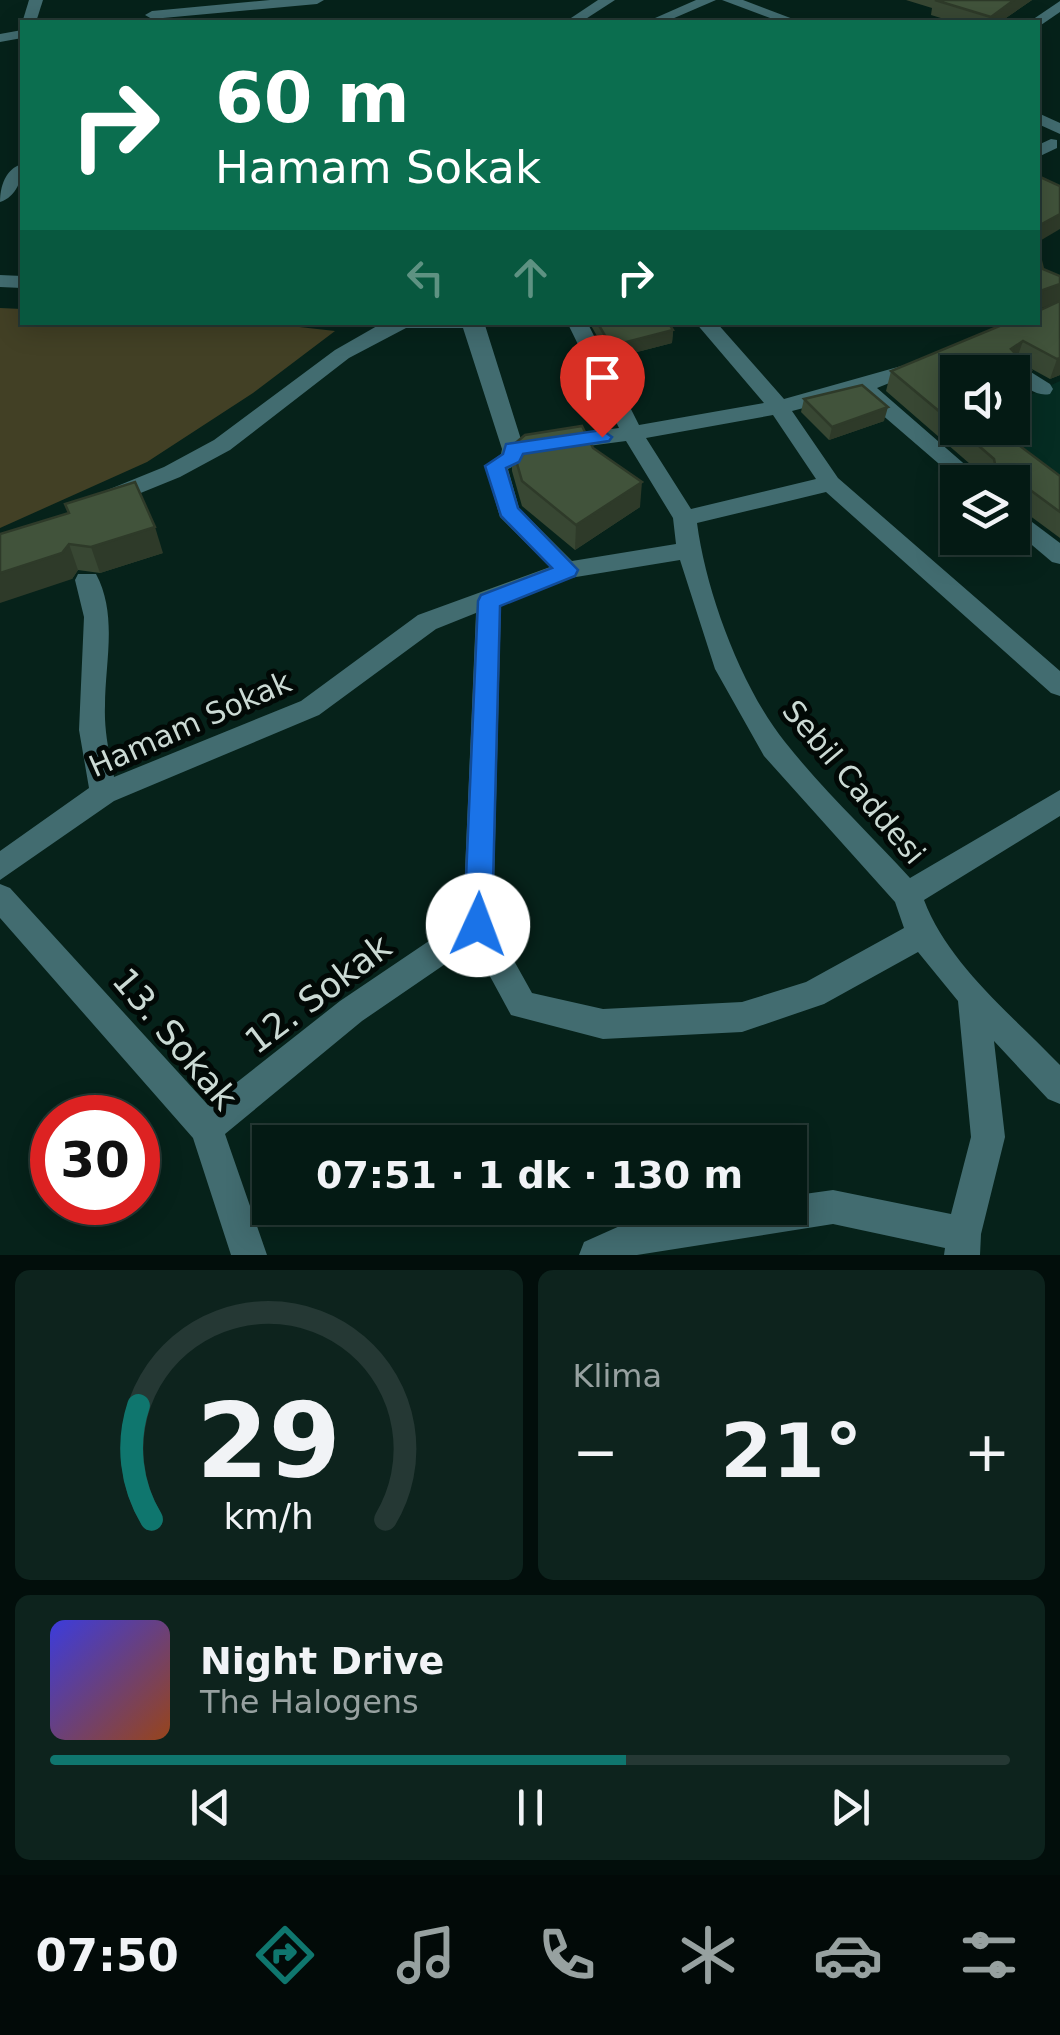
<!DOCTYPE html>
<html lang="tr">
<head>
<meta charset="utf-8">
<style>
	body { margin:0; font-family:"DejaVu Sans",sans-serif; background:#0d231d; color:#f1f3f6; height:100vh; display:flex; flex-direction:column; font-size:38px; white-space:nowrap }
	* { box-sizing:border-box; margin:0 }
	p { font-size:32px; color:#97a1a0 }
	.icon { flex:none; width:55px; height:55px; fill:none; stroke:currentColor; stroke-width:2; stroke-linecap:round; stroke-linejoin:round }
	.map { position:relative; height:1255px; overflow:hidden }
	.details { display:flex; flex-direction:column; gap:15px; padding:15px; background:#020e0b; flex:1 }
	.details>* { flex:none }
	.guide { position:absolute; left:20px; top:20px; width:1020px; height:305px; border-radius:0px; box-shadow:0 5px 25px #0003,0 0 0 2px #253834; background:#0b6e4f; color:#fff; overflow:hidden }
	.tools { position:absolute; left:940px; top:355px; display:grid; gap:20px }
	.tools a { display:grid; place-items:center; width:90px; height:90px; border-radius:0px; background:#041a14; box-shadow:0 5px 25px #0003,0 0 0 2px #253834; font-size:50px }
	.speed { position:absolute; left:30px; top:1095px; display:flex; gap:20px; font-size:50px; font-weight:700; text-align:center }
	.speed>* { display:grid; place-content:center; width:130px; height:130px; border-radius:50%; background:#041a14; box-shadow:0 5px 25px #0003,0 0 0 2px #253834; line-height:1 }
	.speed .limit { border:15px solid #d22; background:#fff; color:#111 }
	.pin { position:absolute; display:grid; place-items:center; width:85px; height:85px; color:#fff; margin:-102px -42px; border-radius:50% 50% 50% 0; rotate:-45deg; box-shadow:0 0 10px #0007 }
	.pin .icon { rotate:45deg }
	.me { position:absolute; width:110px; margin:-55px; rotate:2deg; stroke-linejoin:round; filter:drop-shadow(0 0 8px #0008) }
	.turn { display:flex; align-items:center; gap:35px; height:210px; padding:0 30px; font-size:45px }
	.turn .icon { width:130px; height:130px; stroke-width:2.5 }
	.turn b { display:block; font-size:70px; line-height:85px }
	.lanes { display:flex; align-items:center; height:95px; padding:0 30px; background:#0003; justify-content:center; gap:50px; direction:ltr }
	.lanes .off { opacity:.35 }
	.big { font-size:75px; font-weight:600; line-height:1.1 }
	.details .tile { flex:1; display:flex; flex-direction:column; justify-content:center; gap:15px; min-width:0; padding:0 35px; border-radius:15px; background:#0d231d }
	.details .dial { align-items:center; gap:0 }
	.dial svg { height:260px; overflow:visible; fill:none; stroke:#253834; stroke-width:7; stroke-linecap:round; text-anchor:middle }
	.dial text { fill:#f1f3f6; stroke:none }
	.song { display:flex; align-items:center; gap:30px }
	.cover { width:120px; height:120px; border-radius:15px; background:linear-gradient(135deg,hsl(240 70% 55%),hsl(20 70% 35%)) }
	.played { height:10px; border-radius:5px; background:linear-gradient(90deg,#0f766e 60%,#253834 60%) }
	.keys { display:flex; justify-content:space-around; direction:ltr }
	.heat { display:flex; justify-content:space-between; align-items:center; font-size:55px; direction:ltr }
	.details .tiles { flex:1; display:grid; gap:15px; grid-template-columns:1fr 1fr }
	.tile:last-child { grid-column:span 2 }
	.trip { position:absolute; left:252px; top:1125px; width:555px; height:100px; border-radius:0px; background:#041a14; box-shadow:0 5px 25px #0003,0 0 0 2px #253834; font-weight:600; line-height:100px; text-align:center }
	.tabs { display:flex; height:160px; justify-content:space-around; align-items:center; background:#020a08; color:#97a1a0 }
	.tabs .icon { width:70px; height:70px }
	.tabs .on { color:#0f766e }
	.tabs b { font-size:45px; color:#f1f3f6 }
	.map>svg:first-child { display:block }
	.built { fill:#052c22 }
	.green { fill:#424025 }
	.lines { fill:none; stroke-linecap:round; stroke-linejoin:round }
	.minor { fill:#426c70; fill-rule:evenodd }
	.wall { fill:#384733 }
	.shaded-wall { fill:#2e3a29 }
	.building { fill:#41533b; stroke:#2e3a29; stroke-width:2.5 }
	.route { fill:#1a73e8; stroke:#114b97; stroke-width:2.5 }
	.labels { text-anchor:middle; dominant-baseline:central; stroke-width:10; stroke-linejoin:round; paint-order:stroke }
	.street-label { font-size:30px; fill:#cbdad4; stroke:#020906 }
	.near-street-label { font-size:35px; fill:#cbdad4; stroke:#020906 }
</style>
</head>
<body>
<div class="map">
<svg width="1060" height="1255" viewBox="0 0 1060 1255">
	<rect width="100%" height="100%" fill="#06221a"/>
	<polygon class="built" points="1060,381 1060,499 989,428 1012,428 1013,403"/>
	<polygon class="green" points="0,308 22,309 22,322 255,322 335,331 253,393 147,462 0,528"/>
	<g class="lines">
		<g class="minor">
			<polygon points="29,0 43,0 36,22 22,23"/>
			<polygon points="270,0 324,0 317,4 152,19 145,15 152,11"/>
			<polygon points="598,0 615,0 581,22 565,22"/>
			<polygon points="696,0 716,0 665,22 646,22"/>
			<polygon points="722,0 743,0 801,22 781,22"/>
			<polygon points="1060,1 1060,12 1041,25 1029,22"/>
			<polygon points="22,30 22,38 0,42 0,34"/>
			<polygon points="1038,113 1060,123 1060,134 1038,124"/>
			<polygon points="1051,139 1057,140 1057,148 1038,157 1038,145"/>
			<path d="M22,164C23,179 16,197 0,202C0,187 5,169 22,164Z"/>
			<polygon points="0,275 22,276 22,288 0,287"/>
			<path d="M384,322H484L524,449L520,463L508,469L519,508L572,561L676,544L673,518L626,441L558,450L547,443L558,436L619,428L567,322H587L639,425L764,403L695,322H716L784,399L919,361L929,367L877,388L985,482H960L858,394L792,411L838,478L1060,671V696L1051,693L826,492L697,523C706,592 741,687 785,742C823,790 869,833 910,878L1060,790V816L924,900C948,964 1013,1016 1060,1065V1104L1048,1099L994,1041L1005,1137L981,1234L980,1255H944L945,1248L833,1224L637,1255H579L584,1242L640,1217L708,1208H790V1196L833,1190L951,1214L971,1137L958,1001L918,952L824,1004L742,1032L603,1039L511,1015L473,945L362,1021L225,1134L267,1255H231L193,1138L0,918V884L10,888L208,1105L340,1001L463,918L476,613L436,629L319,715L114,801L0,880V851L89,788L79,730L84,617L75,580L78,574H96C118,615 105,662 105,706C104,730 109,753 114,777L301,701L418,615L550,567L500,517L485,466L501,454L502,449L463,328H406L349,358L230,450L180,477L116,503H100L97,498L100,493L164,467L214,440L335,350ZM773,415L816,479L691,509L646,438ZM680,560L715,669L764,756L895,902L904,928L806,982L742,1002L603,1009L532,993L493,923L501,604L570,578Z"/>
			<path d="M1018,364L1050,384L1053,389L1050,394C1032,398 1018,379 1008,370Z"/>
			<polygon points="1012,507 1060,543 1060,564 1052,562 1012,528"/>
		</g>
	</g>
	<g class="wall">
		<polygon points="906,0 1032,0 1000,22 954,22 931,15 932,8"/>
		<polygon points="1038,259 1043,269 1060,276 1060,375 1050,379 1030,368 1031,370 1024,390 958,372 958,428 1060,476 1060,538 1014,504 1012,505 1012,482 983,482 985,477 886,391 891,371 1058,302 1038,309"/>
		<polygon points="589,322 668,322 673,330 672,343 610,359"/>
		<polygon points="804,399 884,421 829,440 801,412"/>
		<polygon points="512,446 593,448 640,507 575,550 522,506 512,471"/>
		<polygon points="0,534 163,553 100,573 78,570 72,579"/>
	</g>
	<g class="shaded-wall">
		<polygon points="1014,0 1032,0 1000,22 989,22 991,17"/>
		<polygon points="1060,214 1060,229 1038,242 1038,226"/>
		<polygon points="1060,284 1060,302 1038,309 1043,290"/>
		<polygon points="673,330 672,343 610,359 611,346"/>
		<polygon points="1023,341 1016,361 1011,349"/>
		<polygon points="1060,358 1060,375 1050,379 1057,359"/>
		<polygon points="1031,370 1024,390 1012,395 1012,377"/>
		<polygon points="888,407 884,421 829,440 832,427"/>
		<polygon points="642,482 640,507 575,550 576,525"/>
		<polygon points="1022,484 1014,504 1012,505 1012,495 1016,487"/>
		<polygon points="155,527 163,553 100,573 91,547"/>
		<polygon points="69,544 78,570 72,579 0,603 0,573"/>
	</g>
	<g class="building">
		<polygon points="935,0 1014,0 991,17"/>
		<polygon points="1038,176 1060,186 1060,214 1038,226"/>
		<polygon points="1038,259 1041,261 1043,269 1060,276 1060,284 1043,290 1041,298 1038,298"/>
		<polygon points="1060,301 1060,358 1057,359 1023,341 1011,349 1031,370 1012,377 1012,372 958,372 958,427 891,371 1009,322 1038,322 1038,311"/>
		<polygon points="597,322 668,322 673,330 611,346"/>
		<polygon points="862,385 888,407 832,427 804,399"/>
		<polygon points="582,426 593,448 642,482 576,525 522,481 512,446 525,435"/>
		<polygon points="958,428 996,428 1060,476 1060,512 1022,484 1016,487 988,465 995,464 994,459"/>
		<polygon points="135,482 155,527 91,547 69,544 62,553 0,573 0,534 69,513 65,504"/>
	</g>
	<polygon class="route" points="602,430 612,437 609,441 523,454 519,462 506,468 518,508 578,570 575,576 500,606 492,925 488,934 478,937 468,934 464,925 478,601 481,595 552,568 501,516 485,466 503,454 506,444"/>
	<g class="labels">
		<g class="street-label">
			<text transform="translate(190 724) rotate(-24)">Hamam Sokak</text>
			<text transform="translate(854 782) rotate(50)">Sebil Caddesi</text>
		</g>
		<g class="near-street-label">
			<text transform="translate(318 994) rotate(-37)">12. Sokak</text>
			<text transform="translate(175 1039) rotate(50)">13. Sokak</text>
		</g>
	</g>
</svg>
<div class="tools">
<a><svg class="icon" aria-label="sound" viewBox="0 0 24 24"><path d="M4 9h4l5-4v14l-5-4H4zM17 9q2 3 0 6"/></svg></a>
<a><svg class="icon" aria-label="layers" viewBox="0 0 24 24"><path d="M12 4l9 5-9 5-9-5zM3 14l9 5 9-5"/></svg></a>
</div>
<div class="speed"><div class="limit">30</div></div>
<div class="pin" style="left:602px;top:437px;background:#d93025"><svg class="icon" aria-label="arrive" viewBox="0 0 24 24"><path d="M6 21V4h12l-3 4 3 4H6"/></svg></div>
<svg class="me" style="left:478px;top:925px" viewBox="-20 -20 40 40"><circle r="19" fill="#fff"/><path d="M0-13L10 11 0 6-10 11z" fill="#1a73e8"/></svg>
<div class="trip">07:51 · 1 dk · 130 m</div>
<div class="guide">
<div class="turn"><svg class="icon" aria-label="right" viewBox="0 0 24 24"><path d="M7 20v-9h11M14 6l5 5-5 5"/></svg><div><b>60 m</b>Hamam Sokak</div></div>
<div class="lanes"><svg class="icon off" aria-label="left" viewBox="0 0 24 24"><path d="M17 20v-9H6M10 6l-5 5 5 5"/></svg><svg class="icon off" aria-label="ahead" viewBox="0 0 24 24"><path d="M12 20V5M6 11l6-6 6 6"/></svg><svg class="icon" aria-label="right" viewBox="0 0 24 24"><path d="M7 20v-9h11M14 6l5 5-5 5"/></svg></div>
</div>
</div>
<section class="details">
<div class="tiles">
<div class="tile dial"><svg viewBox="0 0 100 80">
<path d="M14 69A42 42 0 1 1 86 69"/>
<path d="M14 69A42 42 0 0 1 10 34" stroke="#0f766e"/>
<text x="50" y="56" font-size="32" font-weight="700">29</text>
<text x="50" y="72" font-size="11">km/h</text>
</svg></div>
<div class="tile"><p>Klima</p>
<div class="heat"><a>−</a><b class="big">21°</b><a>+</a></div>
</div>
<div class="tile">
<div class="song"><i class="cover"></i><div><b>Night Drive</b><p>The Halogens</p></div></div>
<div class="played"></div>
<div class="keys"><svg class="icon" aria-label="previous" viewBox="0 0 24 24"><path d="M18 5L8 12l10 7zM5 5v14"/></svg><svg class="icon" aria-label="pause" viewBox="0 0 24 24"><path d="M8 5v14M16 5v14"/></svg><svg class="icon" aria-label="next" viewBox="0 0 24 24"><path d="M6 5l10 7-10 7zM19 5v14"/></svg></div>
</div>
</div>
</section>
<nav class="tabs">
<b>07:50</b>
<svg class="icon on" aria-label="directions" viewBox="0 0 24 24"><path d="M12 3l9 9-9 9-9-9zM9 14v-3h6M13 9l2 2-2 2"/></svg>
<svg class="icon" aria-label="music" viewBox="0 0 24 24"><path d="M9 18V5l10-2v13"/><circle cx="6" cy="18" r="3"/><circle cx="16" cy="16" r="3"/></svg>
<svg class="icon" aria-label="phone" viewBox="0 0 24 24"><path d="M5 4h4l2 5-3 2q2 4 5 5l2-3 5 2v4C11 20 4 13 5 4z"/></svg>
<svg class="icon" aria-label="climate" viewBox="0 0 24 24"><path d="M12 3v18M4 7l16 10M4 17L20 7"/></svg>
<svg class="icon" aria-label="car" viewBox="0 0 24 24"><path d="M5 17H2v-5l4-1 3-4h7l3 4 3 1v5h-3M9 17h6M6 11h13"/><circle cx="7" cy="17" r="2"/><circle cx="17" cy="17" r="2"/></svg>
<svg class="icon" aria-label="filters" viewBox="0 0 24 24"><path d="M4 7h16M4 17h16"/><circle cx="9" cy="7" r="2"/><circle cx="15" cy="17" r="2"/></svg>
</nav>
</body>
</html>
